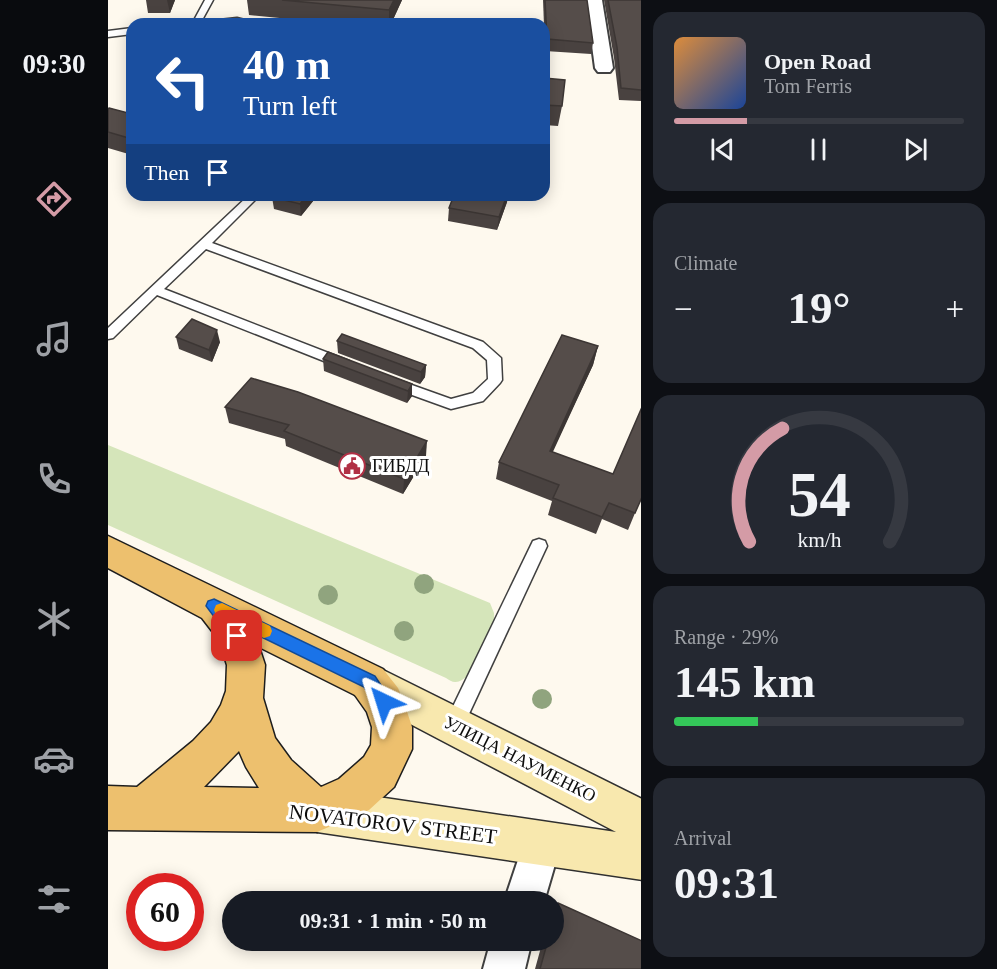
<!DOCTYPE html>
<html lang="en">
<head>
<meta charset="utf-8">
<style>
	body { margin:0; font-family:Georgia,serif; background:#242831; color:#f1f3f6; height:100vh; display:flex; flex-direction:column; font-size:22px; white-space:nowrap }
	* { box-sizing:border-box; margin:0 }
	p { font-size:20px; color:#9ea1a6 }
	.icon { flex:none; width:33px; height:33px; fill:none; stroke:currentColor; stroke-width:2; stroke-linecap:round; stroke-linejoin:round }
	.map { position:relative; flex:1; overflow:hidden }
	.side { display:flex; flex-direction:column; gap:12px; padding:12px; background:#0d0f14; width:356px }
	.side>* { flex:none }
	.banner { position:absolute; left:18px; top:18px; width:424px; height:183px; border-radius:18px; box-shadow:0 3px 15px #0003; background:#1a4fa0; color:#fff; overflow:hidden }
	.speed { position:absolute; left:18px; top:873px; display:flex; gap:12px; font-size:30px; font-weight:700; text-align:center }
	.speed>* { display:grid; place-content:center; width:78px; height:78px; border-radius:50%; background:#171b24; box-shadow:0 3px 15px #0003; line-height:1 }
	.speed .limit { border:9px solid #d22; background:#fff; color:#111 }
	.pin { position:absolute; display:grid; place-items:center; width:51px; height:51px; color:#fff; margin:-26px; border-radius:12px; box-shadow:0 3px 9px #0006 }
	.me { position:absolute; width:66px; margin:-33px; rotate:319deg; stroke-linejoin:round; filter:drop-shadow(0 0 4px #0008) }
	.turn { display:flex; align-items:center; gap:21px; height:126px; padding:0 18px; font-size:27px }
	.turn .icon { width:78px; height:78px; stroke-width:2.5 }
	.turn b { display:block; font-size:42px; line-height:51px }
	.then { display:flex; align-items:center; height:57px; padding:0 18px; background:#0003; gap:12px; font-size:22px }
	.big { font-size:45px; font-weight:700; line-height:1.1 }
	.side .card { flex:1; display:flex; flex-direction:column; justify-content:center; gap:9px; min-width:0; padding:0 21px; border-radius:18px; background:#242831 }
	.side .dial { align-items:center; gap:0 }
	.dial svg { height:156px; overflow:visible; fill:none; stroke:#363941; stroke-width:7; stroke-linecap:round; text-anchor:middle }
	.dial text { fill:#f1f3f6; stroke:none }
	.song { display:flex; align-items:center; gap:18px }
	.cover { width:72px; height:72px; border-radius:9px; background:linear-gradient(135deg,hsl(30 70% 55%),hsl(220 70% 35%)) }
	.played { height:6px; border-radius:3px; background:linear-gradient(90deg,#d49ba6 25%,#363941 25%) }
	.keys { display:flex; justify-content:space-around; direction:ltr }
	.heat { display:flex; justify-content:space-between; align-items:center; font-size:33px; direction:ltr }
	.charge { height:9px; border-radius:4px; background:linear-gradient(90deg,#34c759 29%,#363941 0) }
	.trip { position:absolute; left:114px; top:891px; width:342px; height:60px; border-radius:30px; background:#171b24; box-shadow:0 3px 15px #0003; font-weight:700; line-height:60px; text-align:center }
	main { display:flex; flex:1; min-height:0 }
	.tab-bar { display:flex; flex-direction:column; width:108px; justify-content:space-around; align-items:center; background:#090b0e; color:#9ea1a6 }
	.tab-bar .icon { width:42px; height:42px }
	.tab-bar .active { color:#d49ba6 }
	.tab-bar b { font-size:27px; color:#f1f3f6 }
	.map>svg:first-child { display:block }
	.green { fill:#d5e5ba }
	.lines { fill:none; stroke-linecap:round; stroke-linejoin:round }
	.service-casing { stroke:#404040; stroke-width:3 }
	.minor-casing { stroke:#404040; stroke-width:4 }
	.secondary-casing { stroke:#2f2f2f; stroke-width:3 }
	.primary-casing { stroke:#1e1e1e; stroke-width:3 }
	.service { fill:#fff; fill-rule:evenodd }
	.minor { fill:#fff; fill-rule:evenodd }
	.secondary { fill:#f8e8ae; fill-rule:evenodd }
	.primary { fill:#edc06e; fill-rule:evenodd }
	.tree { fill:#90a47e }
	.wall { fill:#494240 }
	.shaded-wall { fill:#3c3634 }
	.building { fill:#554d4a; stroke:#3c3634; stroke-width:1.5 }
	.route { fill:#1a73e8; stroke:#114b97; stroke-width:1.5 }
	.slow { fill:#f59e0b }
	.labels { text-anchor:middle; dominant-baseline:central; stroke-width:6; stroke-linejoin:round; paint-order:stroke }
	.poi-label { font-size:18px; fill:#0d0d0d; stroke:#fff; text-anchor:start }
	.street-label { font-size:18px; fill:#0d0d0d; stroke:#fff }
	.near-street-label { font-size:21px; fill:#0d0d0d; stroke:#fff }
</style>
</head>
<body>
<main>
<nav class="tab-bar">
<b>09:30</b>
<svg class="icon active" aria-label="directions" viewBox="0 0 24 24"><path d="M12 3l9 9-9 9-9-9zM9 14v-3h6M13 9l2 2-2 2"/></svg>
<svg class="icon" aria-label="music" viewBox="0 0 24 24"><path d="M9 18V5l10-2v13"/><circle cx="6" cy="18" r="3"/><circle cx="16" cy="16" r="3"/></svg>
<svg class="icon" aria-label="phone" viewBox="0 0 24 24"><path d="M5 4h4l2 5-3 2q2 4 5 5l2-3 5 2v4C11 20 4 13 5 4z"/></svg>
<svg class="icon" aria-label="climate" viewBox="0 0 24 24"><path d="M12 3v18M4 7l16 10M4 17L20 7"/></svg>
<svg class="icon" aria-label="car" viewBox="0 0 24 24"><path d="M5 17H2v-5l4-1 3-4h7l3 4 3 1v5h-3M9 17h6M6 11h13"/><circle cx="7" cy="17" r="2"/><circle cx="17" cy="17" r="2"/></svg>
<svg class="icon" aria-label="filters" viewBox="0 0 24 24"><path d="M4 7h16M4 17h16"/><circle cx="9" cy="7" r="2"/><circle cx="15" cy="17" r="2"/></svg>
</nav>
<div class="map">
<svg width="534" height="969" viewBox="0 0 534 969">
	<rect width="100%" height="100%" fill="#fef9ee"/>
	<path class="green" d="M0,445L382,603L386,613V623C380,637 365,683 347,682C344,682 341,680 338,678L0,525Z"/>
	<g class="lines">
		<g class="service-casing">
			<g id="service">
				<polygon points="97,0 105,0 93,22 129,18 153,24 84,24"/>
				<polygon points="24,28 24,34 0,37 0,31"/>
				<polygon points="141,195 152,195 104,243 375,342 393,358 394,380 392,383 375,401 343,409 282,387 280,384 282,381 287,379 343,399 365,393 380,379 379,360 365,348 98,249 56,289 241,361 243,364 241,367 231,367 49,295 5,338 0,339 0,328"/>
				<polygon points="431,539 437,541 439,546 353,731 346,734 339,731 337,725 339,719 425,541"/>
			</g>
		</g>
		<g class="minor-casing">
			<g id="minor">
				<polygon points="478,0 494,0 505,68 502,72 490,72 487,68"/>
				<polygon points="434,825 448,830 453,844 436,902 396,902 420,830"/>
				<polygon points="383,940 424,940 417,969 375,969"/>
			</g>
		</g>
		<g class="secondary-casing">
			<polygon id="secondary" points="261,663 534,799 534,880 209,832 194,825 187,810 194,795 209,788 508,832 247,695 241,682 247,669"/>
		</g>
		<g class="primary-casing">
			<path id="primary" d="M0,536L275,669L290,688L296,702L304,727V749L286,787L261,810L209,832L0,830V786L29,787L85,741L103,722L113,705L118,691L119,665L111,640L94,618L0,568ZM151,647L247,695L259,712L264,727L263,745L256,757L231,779L213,787L183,760L167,738L155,698L157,665ZM131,751L138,767L151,788L96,787Z"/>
		</g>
		<use href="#service" class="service"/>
		<use href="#minor" class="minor"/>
		<use href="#secondary" class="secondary"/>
		<use href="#primary" class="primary"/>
	</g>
	<g class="tree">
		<circle cx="316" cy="584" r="10"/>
		<circle cx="220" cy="595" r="10"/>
		<circle cx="296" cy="631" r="10"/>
		<circle cx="434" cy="699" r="10"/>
	</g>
	<g class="wall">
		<polygon points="38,0 67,0 62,13 40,13"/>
		<polygon points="139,0 294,0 283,24 233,24 141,15"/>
		<polygon points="435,0 479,0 485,43 483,54 437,51"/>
		<polygon points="496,0 534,0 534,101 511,100 506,58"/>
		<polygon points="436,78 454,106 450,126 436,125"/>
		<polygon points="0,109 24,114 24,155 0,148"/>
		<polygon points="210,195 193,216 166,209 164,197"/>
		<polygon points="346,195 400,195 399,202 389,230 340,221 341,208"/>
		<polygon points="68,337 112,342 104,362 71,349"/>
		<polygon points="229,341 318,365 317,377 312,384 230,353"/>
		<polygon points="490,346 485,365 444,452 527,513 520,530 494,519 488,534 440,515 444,501 388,479 391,462"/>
		<polygon points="215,359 304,384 304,396 299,403 216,371"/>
		<polygon points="117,407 318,456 295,494 178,446 177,439 121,423"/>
		<polygon points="450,903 534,969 427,969 435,940 446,940 446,907"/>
	</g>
	<g class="shaded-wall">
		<polygon points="59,0 67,0 62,13"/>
		<polygon points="286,0 294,0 283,24 281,24 281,10"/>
		<polygon points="199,195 210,195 193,216 192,204"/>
		<polygon points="399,195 400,195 399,202 389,230 391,217"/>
		<polygon points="109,330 112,342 104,362 101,350"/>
		<polygon points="490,346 485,365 437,469 442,451"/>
		<polygon points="318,365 317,377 312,384 313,372"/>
		<polygon points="304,384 304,396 299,403 300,391"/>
		<polygon points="319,441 318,456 295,494 296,479"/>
	</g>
	<g class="building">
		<polygon points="174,0 286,0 281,10"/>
		<polygon points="437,0 479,0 485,43 439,39"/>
		<polygon points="500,0 534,0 534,90 513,88 509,47"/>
		<polygon points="436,78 457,80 454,106 436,105"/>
		<polygon points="1,108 24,114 24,139 0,132 0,109"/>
		<polygon points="166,195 199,195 192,204 164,197"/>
		<polygon points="346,195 399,195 391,217 341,208"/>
		<polygon points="84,319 109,330 101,350 68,337"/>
		<polygon points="234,334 318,365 313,372 229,341"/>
		<polygon points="454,335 490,346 442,451 505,474 534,407 534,497 527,513 501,503 494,517 445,498 451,485 391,462"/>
		<polygon points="220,352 304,384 300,391 215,359"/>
		<polygon points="143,378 190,392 319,441 296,479 176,431 181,425 117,407"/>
		<polygon points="450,903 534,941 534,969 432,969 440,940 446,940 446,921"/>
	</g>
	<polygon class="route" points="106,599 267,676 284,702 282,707 276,710 270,707 256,687 131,626 137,636 135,641 129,643 124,641 98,606 100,601"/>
	<polygon class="slow" points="114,603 162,626 164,631 162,636 156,638 151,636 108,615 106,610 108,605"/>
	<defs>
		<g id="civic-ring" transform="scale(1.35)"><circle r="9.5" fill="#fff" stroke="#b13045" stroke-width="1.5"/><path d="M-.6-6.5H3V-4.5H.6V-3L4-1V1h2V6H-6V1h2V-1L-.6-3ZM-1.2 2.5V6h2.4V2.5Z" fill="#b13045"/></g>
	</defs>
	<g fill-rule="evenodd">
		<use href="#civic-ring" x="244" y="466"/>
	</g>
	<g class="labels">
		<g class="poi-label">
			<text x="264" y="466">ГИБДД</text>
		</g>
		<g class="street-label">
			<text transform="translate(412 759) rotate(27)">УЛИЦА НАУМЕНКО</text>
		</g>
		<g class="near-street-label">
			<text transform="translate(285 824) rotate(7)">NOVATOROV STREET</text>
		</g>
	</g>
</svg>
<div class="speed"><div class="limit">60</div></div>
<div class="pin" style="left:129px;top:636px;background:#d93025"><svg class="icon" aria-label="arrive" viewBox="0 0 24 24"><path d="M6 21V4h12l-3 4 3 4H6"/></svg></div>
<svg class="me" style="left:276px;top:702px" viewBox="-20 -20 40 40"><path d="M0-17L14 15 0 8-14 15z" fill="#1a73e8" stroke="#fff" stroke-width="4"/></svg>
<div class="trip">09:31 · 1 min · 50 m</div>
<div class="banner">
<div class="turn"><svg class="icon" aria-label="left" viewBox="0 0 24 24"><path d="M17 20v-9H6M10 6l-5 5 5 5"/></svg><div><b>40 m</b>Turn left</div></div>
<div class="then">Then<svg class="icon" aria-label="arrive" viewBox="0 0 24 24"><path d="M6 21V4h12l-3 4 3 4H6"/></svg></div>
</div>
</div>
<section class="side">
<div class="card">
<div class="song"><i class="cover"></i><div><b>Open Road</b><p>Tom Ferris</p></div></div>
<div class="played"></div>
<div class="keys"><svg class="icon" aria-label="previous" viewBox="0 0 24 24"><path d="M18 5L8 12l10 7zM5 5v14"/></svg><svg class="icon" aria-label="pause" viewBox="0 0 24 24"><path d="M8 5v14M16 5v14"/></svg><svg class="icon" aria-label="next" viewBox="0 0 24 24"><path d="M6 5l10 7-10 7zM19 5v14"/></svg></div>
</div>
<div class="card"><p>Climate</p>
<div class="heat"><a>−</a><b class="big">19°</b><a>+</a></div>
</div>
<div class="card dial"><svg viewBox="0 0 100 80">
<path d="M14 69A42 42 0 1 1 86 69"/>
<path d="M14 69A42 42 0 0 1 31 11" stroke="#d49ba6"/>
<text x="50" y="56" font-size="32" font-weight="700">54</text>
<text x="50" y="72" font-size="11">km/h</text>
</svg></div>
<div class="card"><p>Range · 29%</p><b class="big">145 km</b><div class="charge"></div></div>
<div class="card"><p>Arrival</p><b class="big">09:31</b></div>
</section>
</main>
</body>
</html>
